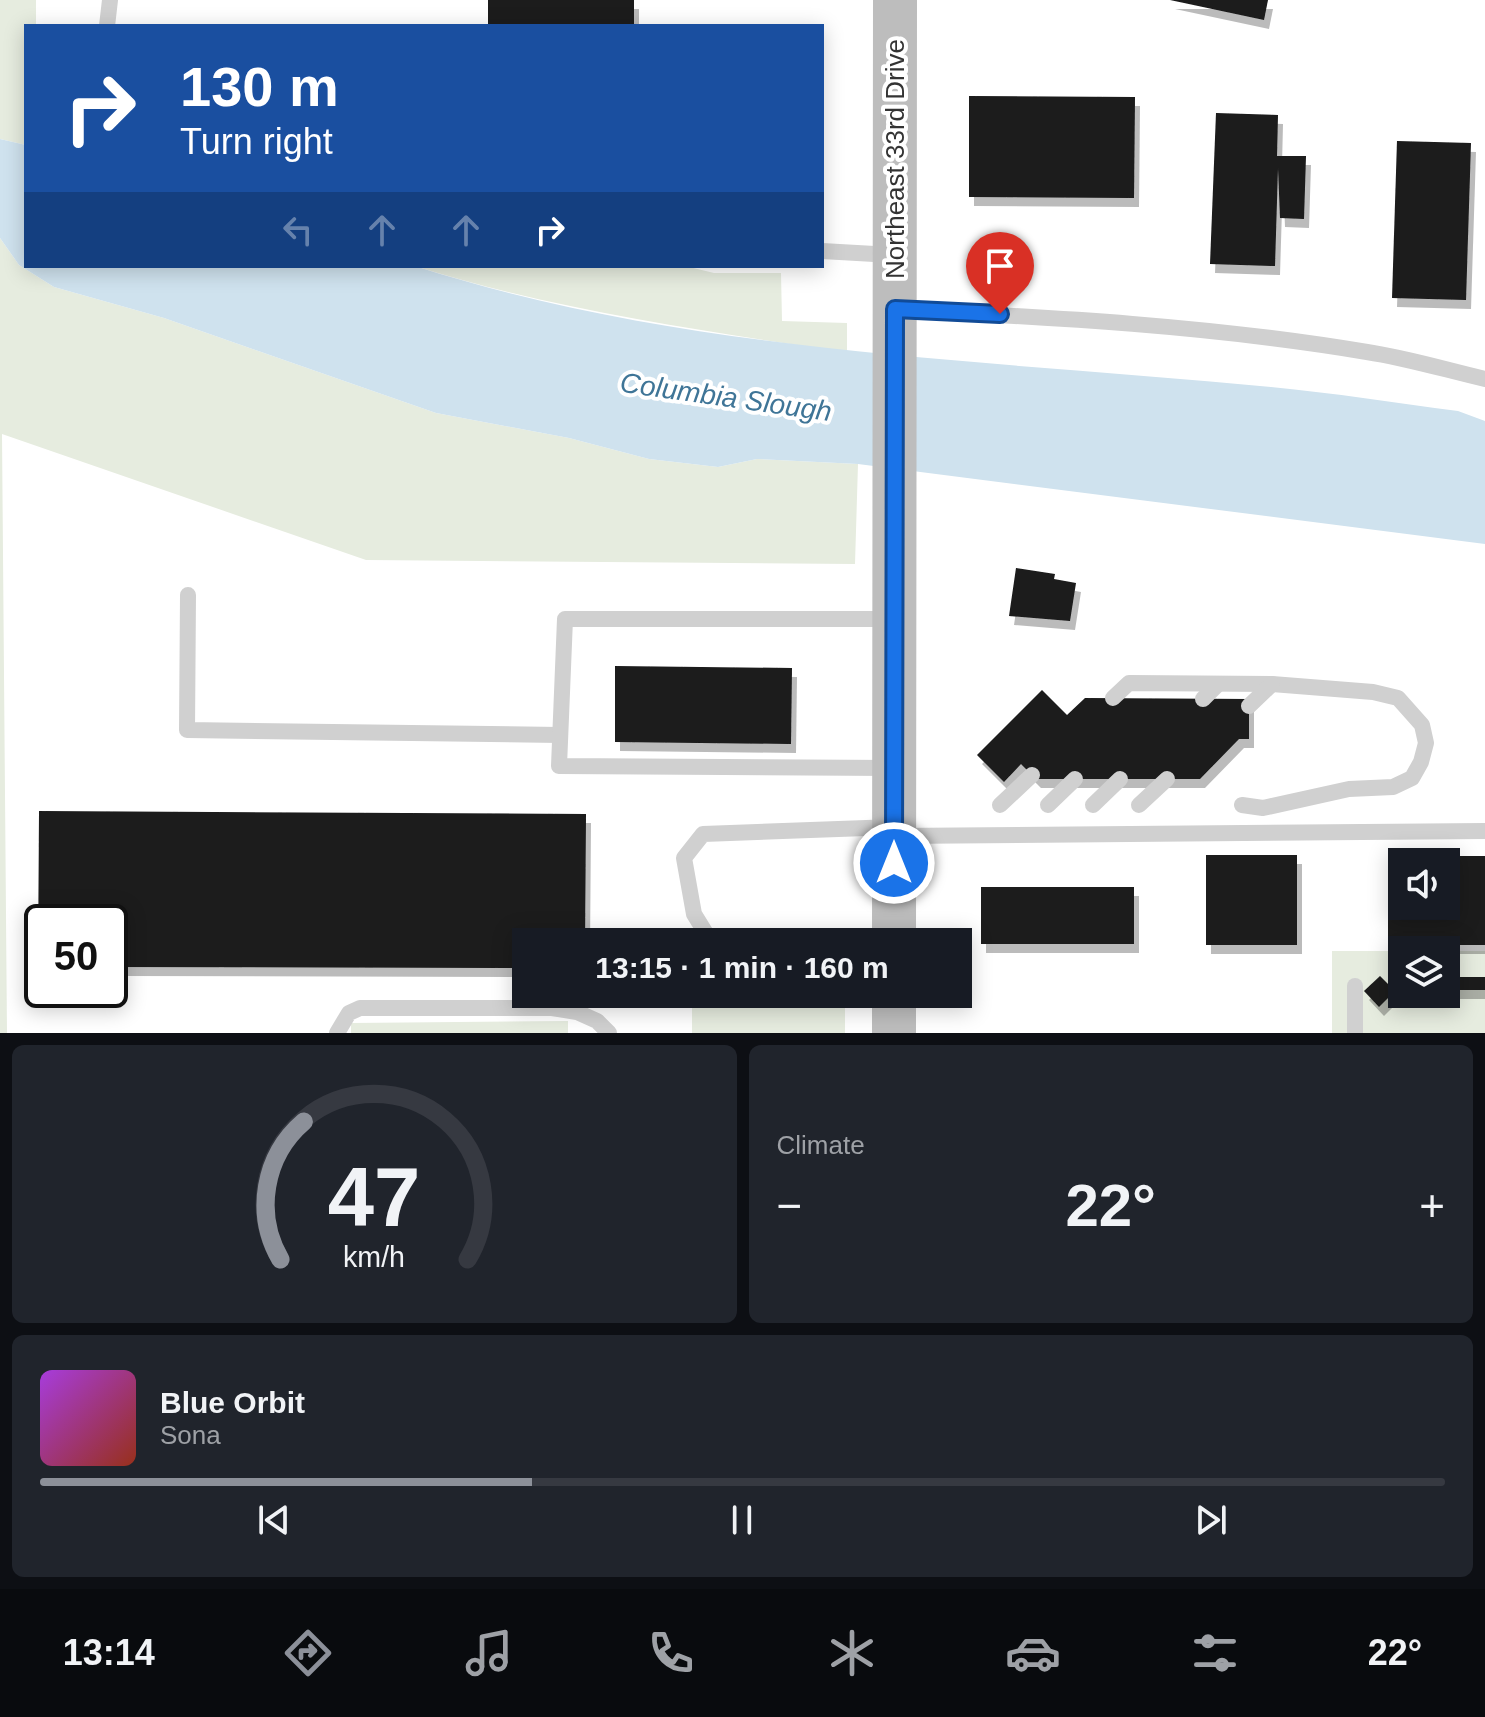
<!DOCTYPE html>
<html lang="en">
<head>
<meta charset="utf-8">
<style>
	body { margin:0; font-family:Helvetica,sans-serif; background:#20242c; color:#f1f3f6; height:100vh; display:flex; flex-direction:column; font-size:30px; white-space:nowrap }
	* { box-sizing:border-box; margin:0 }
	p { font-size:26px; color:#9ea1a6 }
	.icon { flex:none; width:44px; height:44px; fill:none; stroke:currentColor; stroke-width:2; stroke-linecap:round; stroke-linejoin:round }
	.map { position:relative; height:1033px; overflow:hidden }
	.panel { display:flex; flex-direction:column; gap:12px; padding:12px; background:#0d0f14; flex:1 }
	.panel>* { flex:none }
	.guide { position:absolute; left:24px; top:24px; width:800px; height:244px; border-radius:0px; box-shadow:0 4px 20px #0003; background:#1a4fa0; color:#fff; overflow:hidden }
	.buttons { position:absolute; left:1388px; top:848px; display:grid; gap:16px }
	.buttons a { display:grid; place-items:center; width:72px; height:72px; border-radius:0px; background:#171b24; box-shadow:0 4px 20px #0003; font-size:40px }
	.speed { position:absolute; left:24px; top:904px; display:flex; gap:16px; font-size:40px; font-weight:700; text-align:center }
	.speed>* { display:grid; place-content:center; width:104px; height:104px; border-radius:50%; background:#171b24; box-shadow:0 4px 20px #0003; line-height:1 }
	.speed .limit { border:4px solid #111; border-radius:12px; background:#fff; color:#111 }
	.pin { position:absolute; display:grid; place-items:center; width:68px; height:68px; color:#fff; margin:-82px -34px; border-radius:50% 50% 50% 0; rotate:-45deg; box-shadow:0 0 8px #0007 }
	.pin .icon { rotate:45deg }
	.me { position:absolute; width:88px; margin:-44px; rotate:0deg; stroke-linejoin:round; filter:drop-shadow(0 0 6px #0008) }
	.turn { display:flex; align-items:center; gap:28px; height:168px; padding:0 24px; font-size:36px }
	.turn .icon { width:104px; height:104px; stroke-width:2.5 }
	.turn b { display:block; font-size:56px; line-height:68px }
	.lanes { display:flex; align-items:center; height:76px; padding:0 24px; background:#0003; justify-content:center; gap:40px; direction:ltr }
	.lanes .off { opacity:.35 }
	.big { font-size:60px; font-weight:600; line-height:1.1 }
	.panel .widget { flex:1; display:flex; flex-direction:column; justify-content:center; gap:12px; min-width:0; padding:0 28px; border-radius:12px; background:#20242c }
	.panel .dial { align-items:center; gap:0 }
	.dial svg { height:208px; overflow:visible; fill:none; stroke:#363941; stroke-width:7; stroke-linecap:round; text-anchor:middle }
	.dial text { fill:#f1f3f6; stroke:none }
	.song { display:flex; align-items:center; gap:24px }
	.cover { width:96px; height:96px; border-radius:12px; background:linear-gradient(135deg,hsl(280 70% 55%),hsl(10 70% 35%)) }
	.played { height:8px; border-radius:4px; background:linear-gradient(90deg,#8c9099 35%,#363941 35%) }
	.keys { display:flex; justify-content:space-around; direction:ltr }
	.heat { display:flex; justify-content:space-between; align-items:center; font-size:44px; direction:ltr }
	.panel .tiles { flex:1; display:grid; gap:12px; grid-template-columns:1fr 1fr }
	.widget:last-child { grid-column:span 2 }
	.trip { position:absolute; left:512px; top:928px; width:460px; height:80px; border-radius:0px; background:#171b24; box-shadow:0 4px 20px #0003; font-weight:600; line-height:80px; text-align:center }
	.tabs { display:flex; height:128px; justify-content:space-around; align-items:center; background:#090b0e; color:#9ea1a6 }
	.tabs .icon { width:56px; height:56px }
	.tabs .current { color:#8c9099 }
	.tabs b { font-size:36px; color:#f1f3f6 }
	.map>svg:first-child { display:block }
	.green { fill:#e6ecdf }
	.water { fill:#cfe2ee }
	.building { fill:#1a1a1a; fill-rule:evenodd; filter:url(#shadow) }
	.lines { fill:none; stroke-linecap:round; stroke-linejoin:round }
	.service { stroke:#d0d0d0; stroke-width:16 }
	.secondary { stroke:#bdbdbd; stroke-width:44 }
	.route-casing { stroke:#114b97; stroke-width:20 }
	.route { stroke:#1a73e8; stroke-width:14 }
	.labels { text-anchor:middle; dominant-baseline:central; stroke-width:8; stroke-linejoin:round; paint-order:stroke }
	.street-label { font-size:26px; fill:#333; stroke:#fff }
	.water-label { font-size:28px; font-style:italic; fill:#3f7597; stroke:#fff }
</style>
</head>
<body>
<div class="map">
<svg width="1485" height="1033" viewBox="0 0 1485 1033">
	<defs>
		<filter id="shadow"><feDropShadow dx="5" dy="9" stdDeviation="0" flood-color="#0004"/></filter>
	</defs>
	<rect width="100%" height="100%" fill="#fff"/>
	<g class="green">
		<polygon points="0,0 36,0 36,26 26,26 26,145 0,139"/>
		<polygon points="0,238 19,265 54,287 164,318 436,413 569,438 649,459 718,467 757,459 858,464 855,564 366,560 2,434 7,1033 0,1033"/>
		<path d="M415,266H685L714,273H781L782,321L847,323V353C702,330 556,311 415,266Z"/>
		<polygon points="1332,951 1402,951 1402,994 1446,994 1446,951 1485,951 1485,1033 1332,1033"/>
		<polygon points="692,994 845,995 845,1033 692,1033"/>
		<polygon points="568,1021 568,1033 351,1033 351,1023"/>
	</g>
	<path class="water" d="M0,139L26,145V266H415C692,355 985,359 1271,387C1334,393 1396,403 1458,411L1485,421V544L858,464L757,459L718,467L649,459L569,438L436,413L164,318L54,287L19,265L0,238Z"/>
	<g class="building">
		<rect x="488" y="0" width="146" height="26"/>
		<polygon points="1170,0 1268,0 1264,20"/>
		<polygon points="969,96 1135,97 1134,198 969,197"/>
		<polygon points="1216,113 1278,115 1277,156 1306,156 1304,219 1280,218 1278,168 1275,266 1210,264"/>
		<polygon points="1397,141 1471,143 1466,300 1392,298"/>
		<polygon points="1016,568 1055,574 1054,579 1076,583 1070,621 1009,616"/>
		<polygon points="615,666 792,668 791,744 615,742"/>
		<polygon points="1042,690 1067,715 1085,698 1249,699 1249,739 1239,739 1200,779 1036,779 1021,764 1004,782 977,755"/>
		<polygon points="39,811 586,814 585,942 526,942 526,968 110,967 110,922 42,922 42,966 38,966"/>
		<rect x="1206" y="855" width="91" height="90"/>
		<path d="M1388,856H1485V945H1388ZM1402,862H1446V906H1402Z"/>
		<rect x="981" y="887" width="153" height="57"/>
		<polygon points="1380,976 1395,991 1379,1007 1364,991"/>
		<rect x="1447" y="977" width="38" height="13"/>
	</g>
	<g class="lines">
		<g class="service">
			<polyline points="107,26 110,0"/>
			<polyline points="822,251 892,255"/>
			<path d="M896,310C1053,317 1212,326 1367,352C1407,358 1446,370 1485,379"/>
			<polyline points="188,595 187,730 560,735"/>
			<polyline points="892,619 565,619 559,766 893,768"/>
			<polyline points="1113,698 1129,683 1272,684 1373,692 1398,698 1422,725 1426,743 1421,762 1412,778 1393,787 1349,789 1263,808 1242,805"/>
			<polyline points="1203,699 1218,684"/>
			<polyline points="1249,706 1272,684"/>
			<polyline points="1000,805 1032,775"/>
			<polyline points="1048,805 1075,779"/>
			<polyline points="1093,805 1120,779"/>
			<polyline points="1139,805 1167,779"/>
			<polyline points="896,836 1485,831"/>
			<polyline points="728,942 710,940 694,914 684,858 703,834 894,827"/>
			<polyline points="1355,986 1355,1033"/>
			<polyline points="337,1033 349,1013 360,1008 552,1008 577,1012 597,1021 609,1033"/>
		</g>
		<g class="secondary">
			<polyline points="894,942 895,0"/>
			<polyline points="894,1033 894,994"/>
		</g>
	</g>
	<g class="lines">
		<g class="route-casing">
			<polyline id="route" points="894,863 895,309 1000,314"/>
		</g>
		<use href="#route" class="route"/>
	</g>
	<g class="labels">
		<g class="street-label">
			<text transform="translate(895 159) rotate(-90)">Northeast 33rd Drive</text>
		</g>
		<g class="water-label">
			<text transform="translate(726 397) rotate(8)">Columbia Slough</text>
		</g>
	</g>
</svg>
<div class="buttons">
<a><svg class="icon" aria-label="sound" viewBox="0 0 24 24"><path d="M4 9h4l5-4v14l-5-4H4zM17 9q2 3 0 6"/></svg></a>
<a><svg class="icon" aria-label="layers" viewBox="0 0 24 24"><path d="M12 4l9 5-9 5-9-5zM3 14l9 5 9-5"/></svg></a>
</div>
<div class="speed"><div class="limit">50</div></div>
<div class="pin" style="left:1000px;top:314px;background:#d93025"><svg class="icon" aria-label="arrive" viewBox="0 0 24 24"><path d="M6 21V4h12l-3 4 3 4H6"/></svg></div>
<svg class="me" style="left:894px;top:863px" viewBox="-20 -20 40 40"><circle r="17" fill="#1a73e8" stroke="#fff" stroke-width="3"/><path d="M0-11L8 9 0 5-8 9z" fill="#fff"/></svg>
<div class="trip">13:15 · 1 min · 160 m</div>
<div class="guide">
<div class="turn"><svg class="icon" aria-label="right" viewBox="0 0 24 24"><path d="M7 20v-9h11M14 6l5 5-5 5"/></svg><div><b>130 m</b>Turn right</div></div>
<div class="lanes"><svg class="icon off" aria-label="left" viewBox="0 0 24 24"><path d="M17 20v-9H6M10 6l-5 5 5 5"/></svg><svg class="icon off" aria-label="ahead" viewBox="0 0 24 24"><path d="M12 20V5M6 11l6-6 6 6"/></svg><svg class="icon off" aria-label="ahead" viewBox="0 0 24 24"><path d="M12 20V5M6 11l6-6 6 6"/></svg><svg class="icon" aria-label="right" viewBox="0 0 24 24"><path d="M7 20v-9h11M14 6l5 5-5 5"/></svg></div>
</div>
</div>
<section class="panel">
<div class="tiles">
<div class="widget dial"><svg viewBox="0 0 100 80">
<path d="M14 69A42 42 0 1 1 86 69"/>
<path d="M14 69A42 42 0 0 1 23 16" stroke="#8c9099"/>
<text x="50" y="56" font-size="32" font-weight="700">47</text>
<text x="50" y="72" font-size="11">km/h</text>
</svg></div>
<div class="widget"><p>Climate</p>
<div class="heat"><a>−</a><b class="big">22°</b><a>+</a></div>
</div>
<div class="widget">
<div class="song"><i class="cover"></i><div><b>Blue Orbit</b><p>Sona</p></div></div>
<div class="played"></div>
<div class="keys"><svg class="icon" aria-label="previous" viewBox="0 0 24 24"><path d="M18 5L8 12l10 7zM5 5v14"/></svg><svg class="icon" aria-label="pause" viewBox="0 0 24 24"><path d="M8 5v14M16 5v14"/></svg><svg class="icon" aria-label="next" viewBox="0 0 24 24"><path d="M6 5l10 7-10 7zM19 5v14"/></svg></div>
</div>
</div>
</section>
<nav class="tabs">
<b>13:14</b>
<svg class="icon current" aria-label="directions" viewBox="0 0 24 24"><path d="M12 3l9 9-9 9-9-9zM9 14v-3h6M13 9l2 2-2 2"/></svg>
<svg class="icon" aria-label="music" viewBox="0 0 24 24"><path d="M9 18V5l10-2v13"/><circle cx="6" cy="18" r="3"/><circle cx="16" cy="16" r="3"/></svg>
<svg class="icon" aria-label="phone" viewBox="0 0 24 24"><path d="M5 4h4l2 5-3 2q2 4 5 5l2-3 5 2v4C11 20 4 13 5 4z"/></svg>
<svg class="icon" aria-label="climate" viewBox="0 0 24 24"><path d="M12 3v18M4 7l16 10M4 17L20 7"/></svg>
<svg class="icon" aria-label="car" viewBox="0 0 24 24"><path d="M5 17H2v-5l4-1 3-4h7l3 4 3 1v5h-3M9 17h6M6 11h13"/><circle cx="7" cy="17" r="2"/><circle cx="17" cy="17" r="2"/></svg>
<svg class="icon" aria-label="filters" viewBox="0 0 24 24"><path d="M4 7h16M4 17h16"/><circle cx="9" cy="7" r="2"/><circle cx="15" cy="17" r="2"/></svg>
<b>22°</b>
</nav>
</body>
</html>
